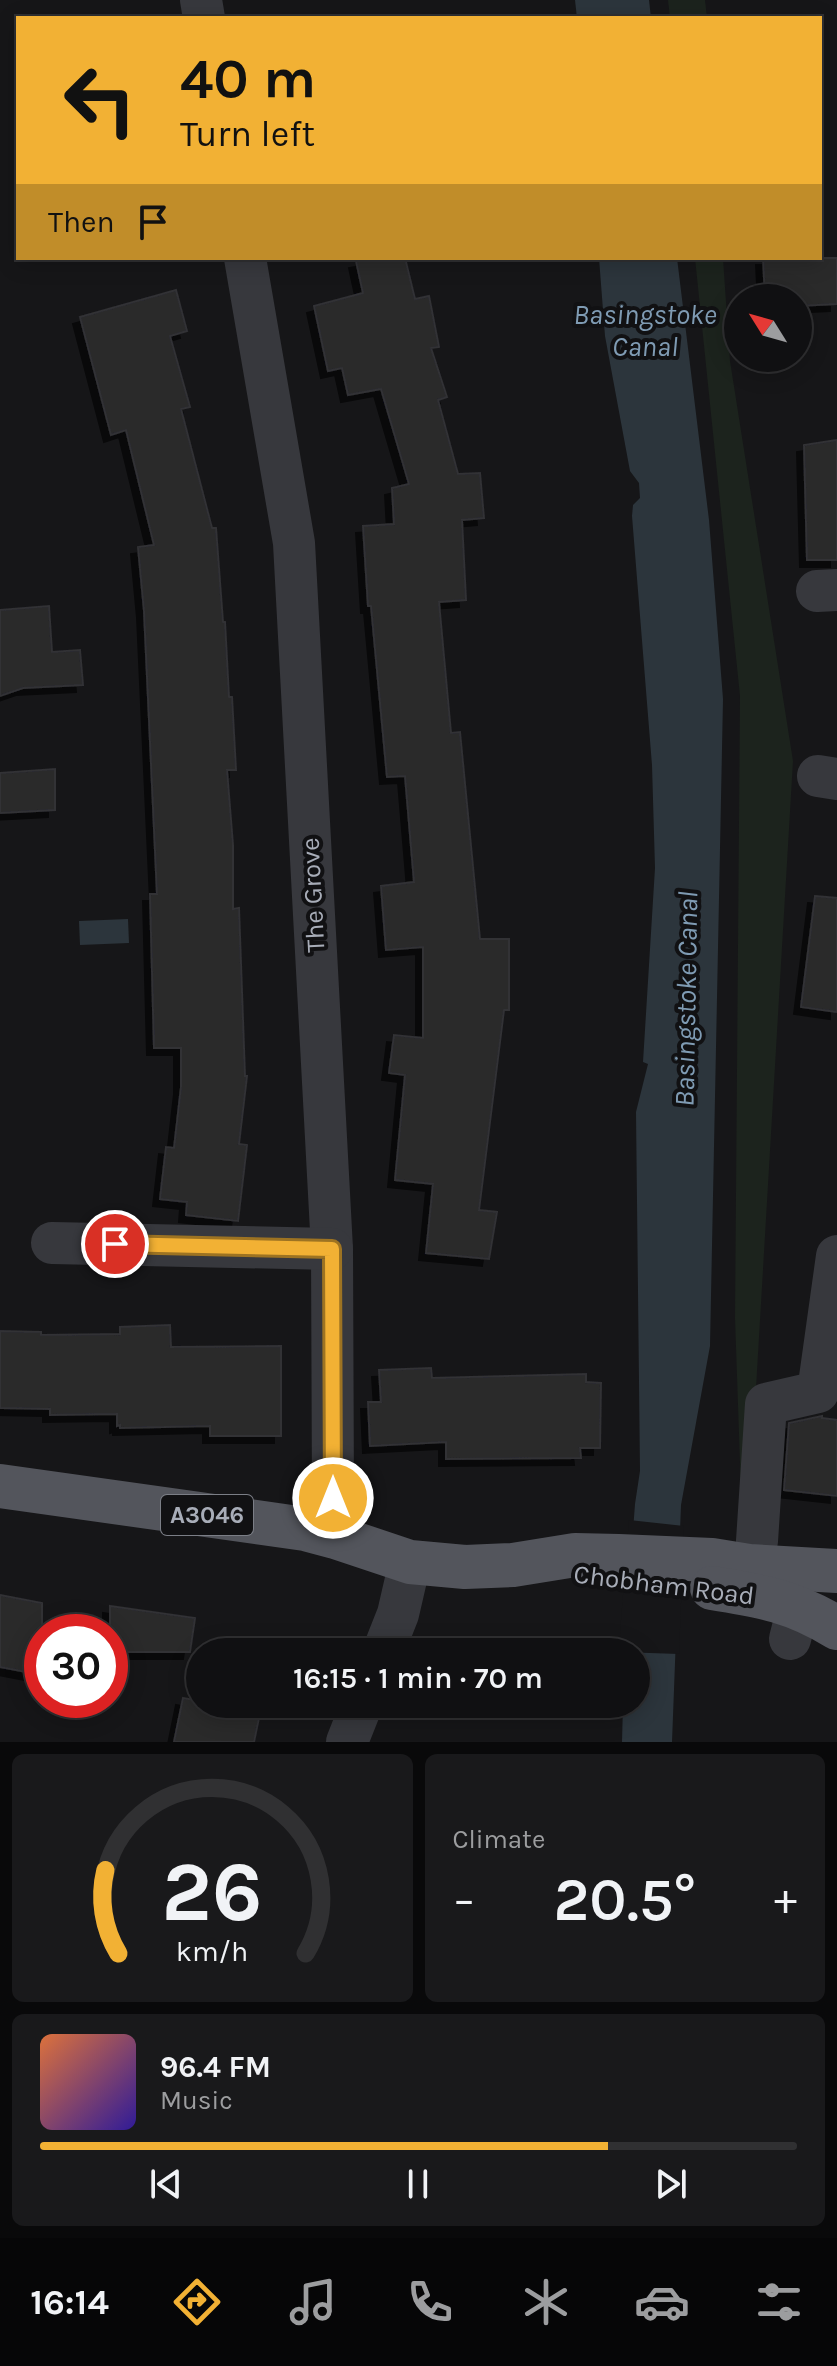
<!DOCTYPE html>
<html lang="en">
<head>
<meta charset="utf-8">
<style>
	body { margin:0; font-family:Karla,sans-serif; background:#19191b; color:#f1f3f6; height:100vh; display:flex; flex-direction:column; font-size:30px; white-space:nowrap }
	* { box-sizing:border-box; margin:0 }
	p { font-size:26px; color:#9c9d9f }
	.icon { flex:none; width:44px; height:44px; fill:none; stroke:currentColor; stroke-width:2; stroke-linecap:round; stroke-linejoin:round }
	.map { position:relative; height:1742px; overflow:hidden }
	.panel { display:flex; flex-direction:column; gap:12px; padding:12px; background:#09090a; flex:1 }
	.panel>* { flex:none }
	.top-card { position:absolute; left:16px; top:16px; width:806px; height:244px; border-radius:0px; box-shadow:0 4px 20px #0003,0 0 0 2px #303032; background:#f2b134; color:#111; overflow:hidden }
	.needle { width:52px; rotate:307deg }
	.buttons { position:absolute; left:724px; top:284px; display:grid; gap:16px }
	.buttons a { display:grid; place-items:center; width:88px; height:88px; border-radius:50%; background:#101012; box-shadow:0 4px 20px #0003,0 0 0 2px #303032; font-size:40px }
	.speed { position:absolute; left:24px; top:1614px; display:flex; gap:16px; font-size:40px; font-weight:700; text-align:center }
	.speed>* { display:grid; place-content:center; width:104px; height:104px; border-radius:50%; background:#101012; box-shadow:0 4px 20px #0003,0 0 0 2px #303032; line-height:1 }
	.speed .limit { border:12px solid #d22; background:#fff; color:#111 }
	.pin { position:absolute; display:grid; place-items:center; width:68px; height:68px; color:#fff; margin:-34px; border:4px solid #fff; border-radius:50%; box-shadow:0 2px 8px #0007 }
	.me { position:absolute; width:88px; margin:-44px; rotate:0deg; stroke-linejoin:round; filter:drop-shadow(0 0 6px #0008) }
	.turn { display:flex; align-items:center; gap:28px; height:168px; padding:0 32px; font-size:36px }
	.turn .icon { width:104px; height:104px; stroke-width:2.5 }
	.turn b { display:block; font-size:56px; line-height:68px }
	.then { display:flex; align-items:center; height:76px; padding:0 32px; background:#0003; gap:16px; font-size:30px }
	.big { font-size:60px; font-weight:600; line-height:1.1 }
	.panel .tile { flex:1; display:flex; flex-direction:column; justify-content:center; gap:12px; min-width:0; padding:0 28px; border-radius:12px; background:#19191b }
	.panel .dial { align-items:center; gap:0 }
	.dial svg { height:208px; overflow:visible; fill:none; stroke:#303032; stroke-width:7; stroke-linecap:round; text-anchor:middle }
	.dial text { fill:#f1f3f6; stroke:none }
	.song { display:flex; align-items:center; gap:24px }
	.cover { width:96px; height:96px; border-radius:12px; background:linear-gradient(135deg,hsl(20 70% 55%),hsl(250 70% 35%)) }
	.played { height:8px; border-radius:4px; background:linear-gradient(90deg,#f2b134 75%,#303032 75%) }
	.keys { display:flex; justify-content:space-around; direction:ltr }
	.heat { display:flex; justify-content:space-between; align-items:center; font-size:44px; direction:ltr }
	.panel .tiles { flex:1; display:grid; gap:12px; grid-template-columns:1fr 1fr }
	.tile:last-child { grid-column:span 2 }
	.trip { position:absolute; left:186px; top:1638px; width:464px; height:80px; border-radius:40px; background:#101012; box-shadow:0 4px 20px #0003,0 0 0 2px #303032; font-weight:600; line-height:80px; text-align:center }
	.tab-bar { display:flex; height:128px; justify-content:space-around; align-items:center; background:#060607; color:#9c9d9f }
	.tab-bar .icon { width:56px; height:56px }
	.tab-bar .active { color:#f2b134 }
	.tab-bar b { font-size:36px; color:#f1f3f6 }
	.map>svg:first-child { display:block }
	.green { fill:#1c231d }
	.water { fill:#2c353c }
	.pier { fill:#161618 }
	.building { fill:#29292c; stroke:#303034; stroke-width:2; filter:url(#shadow) }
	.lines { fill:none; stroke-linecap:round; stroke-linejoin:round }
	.minor { stroke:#37383d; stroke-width:42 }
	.major { stroke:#53555c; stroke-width:44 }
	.route-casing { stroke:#9d7322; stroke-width:20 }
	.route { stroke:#f2b134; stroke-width:14 }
	.labels { text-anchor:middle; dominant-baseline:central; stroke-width:8; stroke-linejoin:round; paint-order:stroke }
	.shield { fill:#111113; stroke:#7b7e86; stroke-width:2 }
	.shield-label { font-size:24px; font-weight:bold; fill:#a8adb8 }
	.street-label { font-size:26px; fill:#a8adb8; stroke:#111113 }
	.water-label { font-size:28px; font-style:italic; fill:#7f9bb3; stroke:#111113 }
</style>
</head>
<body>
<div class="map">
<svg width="837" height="1742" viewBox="0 0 837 1742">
	<defs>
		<filter id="shadow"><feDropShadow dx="-7" dy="7" stdDeviation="0" flood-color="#0009"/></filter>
	</defs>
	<rect width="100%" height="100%" fill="#161618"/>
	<g class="green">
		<polygon points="668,0 705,0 707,18 670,18"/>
		<polygon points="695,258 723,258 730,361 793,761 748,1524 742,1521 735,1318 740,696"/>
	</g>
	<g class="water">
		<polygon points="575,0 649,0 651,18 577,18"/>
		<polygon points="599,258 677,258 709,520 723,699 710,1346 681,1505 672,1742 622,1742 623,1704 636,1704 636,1652 624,1652 635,1504 640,1471 636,1112 648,1064 643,1062 655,868 652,765 632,516 633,505 640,498 639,483 630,471 605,336"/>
		<polygon points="128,919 129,943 80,945 79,921"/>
	</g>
	<polygon class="pier" points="629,1520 684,1526 679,1654 621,1652 620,1633"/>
	<g class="building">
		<polygon points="375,258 405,258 415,299 429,296 439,347 431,348 447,397 438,400 458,474 480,473 484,518 462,520 466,600 439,602 451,733 460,732 480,939 509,939 509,1010 504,1010 479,1210 497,1212 489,1259 426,1253 433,1184 395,1180 405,1075 389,1073 394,1035 423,1038 423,947 386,950 381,886 414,882 405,776 387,777 371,606 368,606 363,526 394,524 392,488 409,484 381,389 348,395 342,368 328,371 314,306 363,293 356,261"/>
		<polygon points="763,258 837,258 837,304 798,306 798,298 765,298"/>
		<polygon points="176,290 187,331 170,336 190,407 181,409 212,528 216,528 223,622 225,622 229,697 232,697 236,770 227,770 233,845 233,909 239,908 245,1076 247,1076 239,1144 247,1145 238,1221 186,1215 187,1202 160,1199 166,1147 174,1148 181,1087 181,1048 154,1048 150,894 157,894 144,611 138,547 154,545 126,430 111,435 80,317"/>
		<polygon points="837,440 837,560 807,560 804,445"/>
		<polygon points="49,606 52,652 80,650 83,685 23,688 0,696 0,610"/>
		<polygon points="55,769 55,810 0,813 0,773"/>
		<polygon points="815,896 837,898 837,1012 801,1007"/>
		<polygon points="170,1325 171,1347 281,1346 281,1436 210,1436 210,1426 120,1428 120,1425 117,1426 117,1414 50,1415 50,1409 0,1408 0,1331 41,1332 41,1335 120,1334 120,1327"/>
		<polygon points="431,1368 432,1378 586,1374 586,1382 601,1383 600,1448 580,1448 581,1458 446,1459 446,1442 370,1446 368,1402 381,1402 379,1370"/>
		<polygon points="822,1416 822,1418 837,1420 837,1496 784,1490 789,1423"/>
		<polygon points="0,1595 42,1603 42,1675 0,1667"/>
		<polygon points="110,1606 195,1618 190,1652 110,1652"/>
		<polygon points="183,1698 200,1701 200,1704 215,1704 260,1713 254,1742 174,1742"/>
	</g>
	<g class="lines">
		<g class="minor">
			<polyline points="201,0 204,18"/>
			<polyline points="245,258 294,543 332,1249 333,1498 335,1537"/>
			<polyline points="817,591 837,590"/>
			<polyline points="818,776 837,779"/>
			<polyline points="52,1243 332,1249"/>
			<polyline points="757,1541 766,1404 818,1392 837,1256"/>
			<polyline points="790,1639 798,1608"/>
			<polyline points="383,1652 398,1614 410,1562"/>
			<polyline points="347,1742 362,1704"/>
		</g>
		<g class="major">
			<polyline points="0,1486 305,1529 335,1537 410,1562 465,1567 513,1565 575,1555 619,1556 712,1560 749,1566 837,1571"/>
			<path d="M712,1588C762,1596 793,1601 837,1628"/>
		</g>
	</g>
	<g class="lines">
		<g class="route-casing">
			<polyline id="route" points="115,1244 332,1249 333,1498"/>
		</g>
		<use href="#route" class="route"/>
	</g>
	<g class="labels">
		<rect class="shield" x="161" y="1495" width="92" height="40" rx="6"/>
		<g class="shield-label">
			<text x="207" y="1515">A3046</text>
		</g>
		<g class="street-label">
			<text transform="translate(313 895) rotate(-93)">The Grove</text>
			<text transform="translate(664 1585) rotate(7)">Chobham Road</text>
		</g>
		<g class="water-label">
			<text x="645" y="314">Basingstoke<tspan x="645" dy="32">Canal</tspan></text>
			<text transform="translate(686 999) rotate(-89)">Basingstoke Canal</text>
		</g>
	</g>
</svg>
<div class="buttons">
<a><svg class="needle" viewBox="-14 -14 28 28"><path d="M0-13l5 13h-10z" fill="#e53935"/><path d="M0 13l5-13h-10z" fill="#9c9d9f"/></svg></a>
</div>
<div class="speed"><div class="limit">30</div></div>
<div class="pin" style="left:115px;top:1244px;background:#d93025"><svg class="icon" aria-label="arrive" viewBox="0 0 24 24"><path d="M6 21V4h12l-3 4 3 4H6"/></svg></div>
<svg class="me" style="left:333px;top:1498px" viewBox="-20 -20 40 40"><circle r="17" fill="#f2b134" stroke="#fff" stroke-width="3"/><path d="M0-11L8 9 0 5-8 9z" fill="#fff"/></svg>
<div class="trip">16:15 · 1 min · 70 m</div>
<div class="top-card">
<div class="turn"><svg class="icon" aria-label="left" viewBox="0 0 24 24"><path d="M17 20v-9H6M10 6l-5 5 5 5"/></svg><div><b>40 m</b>Turn left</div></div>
<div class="then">Then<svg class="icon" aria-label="arrive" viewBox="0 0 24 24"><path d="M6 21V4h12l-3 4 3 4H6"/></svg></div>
</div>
</div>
<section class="panel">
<div class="tiles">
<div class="tile dial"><svg viewBox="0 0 100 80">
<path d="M14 69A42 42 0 1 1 86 69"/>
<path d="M14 69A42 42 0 0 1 9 37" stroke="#f2b134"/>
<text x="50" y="56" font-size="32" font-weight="700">26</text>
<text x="50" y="72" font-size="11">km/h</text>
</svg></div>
<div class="tile"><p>Climate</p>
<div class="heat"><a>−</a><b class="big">20.5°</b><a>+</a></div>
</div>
<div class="tile">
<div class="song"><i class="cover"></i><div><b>96.4 FM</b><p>Music</p></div></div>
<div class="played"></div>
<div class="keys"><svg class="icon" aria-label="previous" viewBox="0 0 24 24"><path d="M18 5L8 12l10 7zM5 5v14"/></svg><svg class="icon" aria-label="pause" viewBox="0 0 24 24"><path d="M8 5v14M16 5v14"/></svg><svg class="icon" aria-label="next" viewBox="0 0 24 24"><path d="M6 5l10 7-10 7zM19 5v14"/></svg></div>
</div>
</div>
</section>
<nav class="tab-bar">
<b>16:14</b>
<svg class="icon active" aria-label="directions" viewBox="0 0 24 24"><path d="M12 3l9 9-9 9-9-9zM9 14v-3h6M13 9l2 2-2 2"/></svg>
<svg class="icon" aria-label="music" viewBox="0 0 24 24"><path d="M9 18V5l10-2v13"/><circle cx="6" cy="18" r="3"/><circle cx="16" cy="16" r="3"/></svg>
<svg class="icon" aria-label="phone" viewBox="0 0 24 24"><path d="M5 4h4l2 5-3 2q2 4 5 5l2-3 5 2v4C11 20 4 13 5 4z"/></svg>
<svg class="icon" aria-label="climate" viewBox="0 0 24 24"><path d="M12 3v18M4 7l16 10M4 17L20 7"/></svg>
<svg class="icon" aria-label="car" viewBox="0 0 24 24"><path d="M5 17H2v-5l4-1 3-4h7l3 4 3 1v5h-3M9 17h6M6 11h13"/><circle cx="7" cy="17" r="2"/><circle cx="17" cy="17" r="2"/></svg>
<svg class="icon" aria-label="filters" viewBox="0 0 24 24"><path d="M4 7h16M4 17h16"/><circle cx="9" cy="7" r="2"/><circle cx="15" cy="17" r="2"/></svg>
</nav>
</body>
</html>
